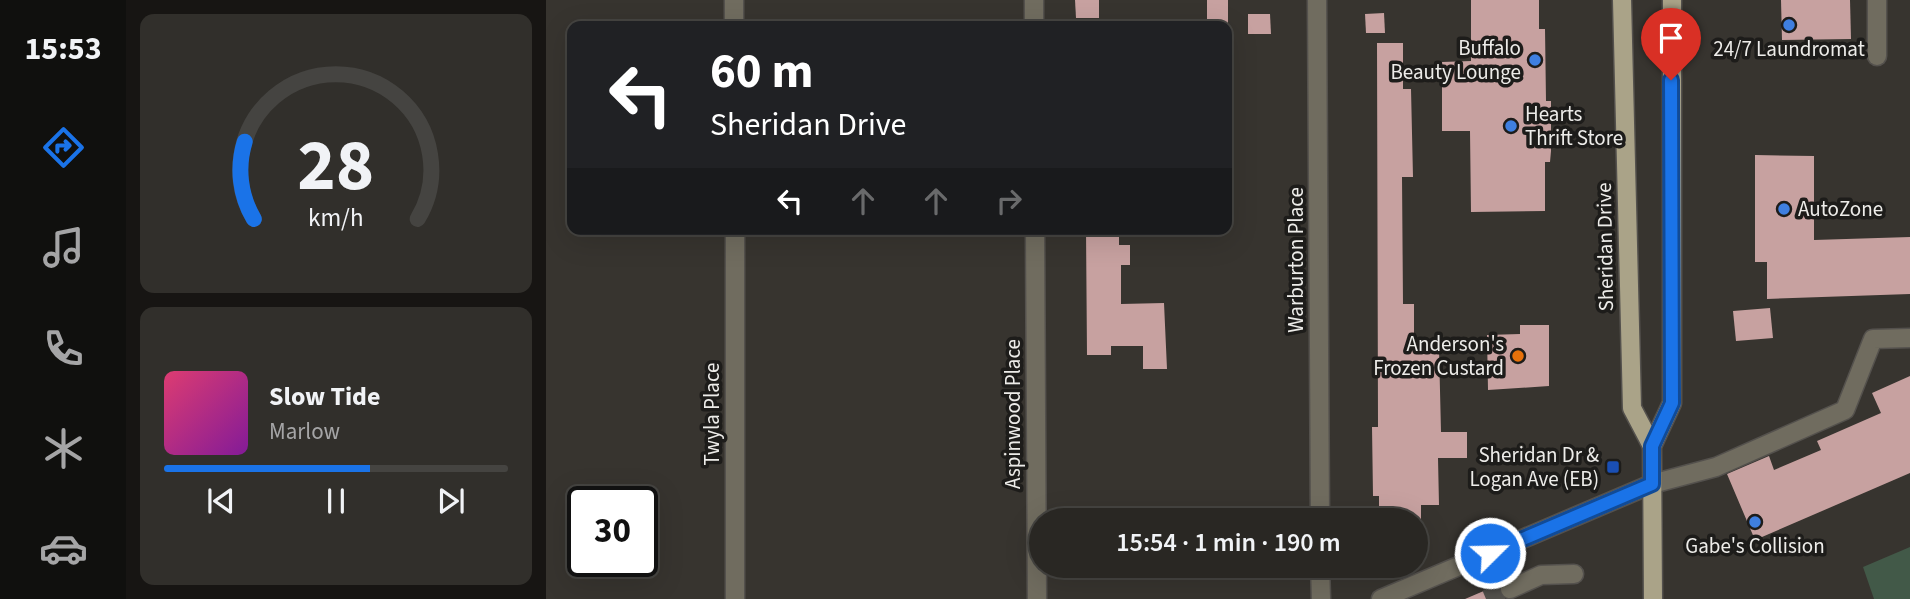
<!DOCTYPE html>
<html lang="en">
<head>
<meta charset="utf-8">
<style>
	body { margin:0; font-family:"Source Sans 3",sans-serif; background:#312f2b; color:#f1f3f6; height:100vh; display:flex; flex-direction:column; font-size:26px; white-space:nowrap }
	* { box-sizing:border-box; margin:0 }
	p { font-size:23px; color:#a5a5a6 }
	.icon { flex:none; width:38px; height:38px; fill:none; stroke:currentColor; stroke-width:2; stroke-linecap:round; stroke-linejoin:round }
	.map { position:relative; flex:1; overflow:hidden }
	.sheet { display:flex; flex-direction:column; gap:14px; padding:14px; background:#171513; width:420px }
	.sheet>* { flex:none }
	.guide { position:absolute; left:21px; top:21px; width:665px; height:214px; border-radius:14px; box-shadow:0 7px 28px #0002,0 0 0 2px #454441; background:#202124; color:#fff; overflow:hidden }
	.speed { position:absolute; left:21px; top:486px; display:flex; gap:14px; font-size:35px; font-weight:700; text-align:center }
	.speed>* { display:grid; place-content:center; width:91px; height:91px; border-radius:50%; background:#292723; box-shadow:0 7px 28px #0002,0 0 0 2px #454441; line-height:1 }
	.speed .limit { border:4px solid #111; border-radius:10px; background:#fff; color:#111 }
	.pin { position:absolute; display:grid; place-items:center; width:60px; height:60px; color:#fff; margin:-72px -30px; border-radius:50% 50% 50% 0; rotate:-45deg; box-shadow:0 0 7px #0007 }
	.pin .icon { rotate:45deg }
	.me { position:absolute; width:77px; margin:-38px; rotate:67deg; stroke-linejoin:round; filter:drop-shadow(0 0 5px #0008) }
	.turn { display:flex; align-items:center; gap:24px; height:147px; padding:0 28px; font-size:32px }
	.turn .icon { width:91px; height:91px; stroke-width:2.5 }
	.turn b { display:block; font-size:49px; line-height:60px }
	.lanes { display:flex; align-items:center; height:66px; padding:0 28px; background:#0003; justify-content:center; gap:35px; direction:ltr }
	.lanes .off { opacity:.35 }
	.sheet .card { flex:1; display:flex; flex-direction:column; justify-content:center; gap:10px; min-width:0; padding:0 24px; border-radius:14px; background:#312f2b }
	.sheet .dial { align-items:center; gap:0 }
	.dial svg { height:182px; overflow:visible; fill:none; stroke:#454441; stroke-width:7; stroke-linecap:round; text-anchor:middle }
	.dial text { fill:#f1f3f6; stroke:none }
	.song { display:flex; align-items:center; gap:21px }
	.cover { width:84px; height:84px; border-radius:10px; background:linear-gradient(135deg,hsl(340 70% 55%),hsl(290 70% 35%)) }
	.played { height:7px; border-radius:4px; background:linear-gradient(90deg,#1a73e8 60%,#454441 60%) }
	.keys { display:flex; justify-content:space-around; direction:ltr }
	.trip { position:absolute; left:483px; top:508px; width:399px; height:70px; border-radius:35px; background:#292723; box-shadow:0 7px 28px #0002,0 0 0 2px #454441; font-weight:600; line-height:70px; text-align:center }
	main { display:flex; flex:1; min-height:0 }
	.tabs { display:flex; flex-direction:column; width:126px; justify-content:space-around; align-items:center; background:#10100e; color:#a5a5a6 }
	.tabs .icon { width:49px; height:49px }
	.tabs .on { color:#1a73e8 }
	.tabs b { font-size:32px; color:#f1f3f6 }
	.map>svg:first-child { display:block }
	.green { fill:#425948 }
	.building { fill:#c7a1a0 }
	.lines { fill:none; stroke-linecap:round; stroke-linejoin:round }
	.minor-tunnel { stroke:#52504b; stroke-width:18; stroke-dasharray:18 9; stroke-linecap:butt }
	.minor-casing { stroke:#54514d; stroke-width:21 }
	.major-casing { stroke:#54514d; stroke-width:21 }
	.minor { stroke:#706c5f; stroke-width:18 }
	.major { stroke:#aaa388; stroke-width:18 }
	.route-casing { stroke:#114b97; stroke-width:18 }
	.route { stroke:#1a73e8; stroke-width:12 }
	.shop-dot { fill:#3f7fe0; stroke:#1d1c1a; stroke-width:2.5 }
	.food-dot { fill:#e8710a; stroke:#1d1c1a; stroke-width:2.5 }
	.transit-dot { fill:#1a4fb4; stroke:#1d1c1a; stroke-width:2.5 }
	.labels { text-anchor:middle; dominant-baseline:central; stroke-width:7; stroke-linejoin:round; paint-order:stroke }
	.poi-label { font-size:21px; fill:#edece9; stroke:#1d1c1a; text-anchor:end }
	.street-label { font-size:21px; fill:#edece9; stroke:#1d1c1a }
</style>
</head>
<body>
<main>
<nav class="tabs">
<b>15:53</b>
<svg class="icon on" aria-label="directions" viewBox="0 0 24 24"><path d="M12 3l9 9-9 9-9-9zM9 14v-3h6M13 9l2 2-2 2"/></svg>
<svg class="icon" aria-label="music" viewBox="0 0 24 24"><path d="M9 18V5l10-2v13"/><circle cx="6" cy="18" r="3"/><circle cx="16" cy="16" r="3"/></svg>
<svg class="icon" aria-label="phone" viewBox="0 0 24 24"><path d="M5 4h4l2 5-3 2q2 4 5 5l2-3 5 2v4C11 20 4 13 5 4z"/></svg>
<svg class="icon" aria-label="climate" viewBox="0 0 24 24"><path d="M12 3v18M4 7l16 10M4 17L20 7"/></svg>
<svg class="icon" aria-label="car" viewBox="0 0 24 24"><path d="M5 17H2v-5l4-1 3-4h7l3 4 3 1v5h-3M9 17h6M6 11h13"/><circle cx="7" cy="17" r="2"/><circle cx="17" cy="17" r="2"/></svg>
</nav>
<section class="sheet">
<div class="card dial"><svg viewBox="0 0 100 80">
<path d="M14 69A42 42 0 1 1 86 69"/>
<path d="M14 69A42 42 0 0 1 10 35" stroke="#1a73e8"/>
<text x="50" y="56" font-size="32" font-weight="700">28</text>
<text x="50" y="72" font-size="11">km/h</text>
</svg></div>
<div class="card">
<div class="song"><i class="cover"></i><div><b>Slow Tide</b><p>Marlow</p></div></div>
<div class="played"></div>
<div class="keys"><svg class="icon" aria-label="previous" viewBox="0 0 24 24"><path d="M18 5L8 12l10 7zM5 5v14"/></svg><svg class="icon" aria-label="pause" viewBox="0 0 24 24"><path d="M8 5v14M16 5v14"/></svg><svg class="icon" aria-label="next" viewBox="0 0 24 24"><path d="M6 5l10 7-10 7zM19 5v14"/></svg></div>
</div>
</section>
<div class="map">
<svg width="1364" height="599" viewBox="0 0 1364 599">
	<rect width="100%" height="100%" fill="#37342f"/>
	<polygon class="green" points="1364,547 1364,599 1328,599 1317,567"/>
	<g class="building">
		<polygon points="529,0 553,0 553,18 530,18"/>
		<rect x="661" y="0" width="21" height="23"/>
		<polygon points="925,0 993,0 993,29 999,29 1000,101 1005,101 1005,151 1004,162 999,162 999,211 925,212 924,131 896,131 896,62 925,61"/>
		<polygon points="1235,0 1304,0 1305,39 1236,40"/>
		<polygon points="838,13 839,33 820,33 819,14"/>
		<polygon points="702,14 724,14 725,34 702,34"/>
		<polygon points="831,43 857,43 857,89 865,89 867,177 856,177 857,304 868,304 868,349 893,349 895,432 921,432 921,458 892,458 893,505 875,505 875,520 833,520 833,496 827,496 826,427 832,427"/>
		<polygon points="1209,155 1268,156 1268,240 1364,237 1364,294 1221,299 1221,262 1209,262"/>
		<polygon points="540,229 573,229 573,245 584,245 584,265 575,265 575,304 618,303 621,369 597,369 597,346 565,346 565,355 541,355"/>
		<polygon points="1224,308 1227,338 1190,341 1187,311"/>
		<polygon points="974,325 1003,325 1003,386 942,390 941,335 974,334"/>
		<polygon points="1364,376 1364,473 1209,540 1181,474 1223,456 1228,470 1275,450 1271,441 1335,413 1326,393"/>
		<polygon points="954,584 953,593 959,599 919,599"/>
	</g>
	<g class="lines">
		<polyline class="minor-tunnel" points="940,599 964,589"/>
		<g class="minor-casing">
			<g id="minor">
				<polyline points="188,0 188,26"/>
				<polyline points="488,0 488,26"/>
				<polyline points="771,0 774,520"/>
				<polyline points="1331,0 1331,56"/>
				<polyline points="189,229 189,599"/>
				<polyline points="489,229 491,599"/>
				<polyline points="774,565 775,599"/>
				<polyline points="964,589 995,575 1028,574"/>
				<polyline points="835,599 1106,484 1170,467 1299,410 1327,339 1364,338"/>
			</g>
		</g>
		<g class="major-casing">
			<g id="major">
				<polyline points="1076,0 1086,408 1106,446"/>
				<polyline points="1107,599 1106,446 1126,403 1126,0"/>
			</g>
		</g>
		<use href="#minor" class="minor"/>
		<use href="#major" class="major"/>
	</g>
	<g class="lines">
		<g class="route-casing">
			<polyline id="route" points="944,553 1106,484 1106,446 1126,403 1125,80"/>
		</g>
		<use href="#route" class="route"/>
	</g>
	<g class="shop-dot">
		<circle cx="1243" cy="25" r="7"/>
		<circle cx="989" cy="60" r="7"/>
		<circle cx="965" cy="126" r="7"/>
		<circle cx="1238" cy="209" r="7"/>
		<circle cx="1209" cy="522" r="7"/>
	</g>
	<circle class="food-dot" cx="972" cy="356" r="7"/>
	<rect class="transit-dot" x="1060" y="460" width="14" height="14" rx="3.5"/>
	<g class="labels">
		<g class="poi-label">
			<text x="975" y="48">Buffalo<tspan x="975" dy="24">Beauty Lounge</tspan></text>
			<text x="1243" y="49" text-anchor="middle">24/7 Laundromat</text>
			<text x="979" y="114" text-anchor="start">Hearts<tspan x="979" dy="24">Thrift Store</tspan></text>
			<text x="1252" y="209" text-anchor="start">AutoZone</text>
			<text x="958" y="344">Anderson's<tspan x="958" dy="24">Frozen Custard</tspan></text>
			<text x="1053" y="455">Sheridan Dr &amp;<tspan x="1053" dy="24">Logan Ave (EB)</tspan></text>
			<text x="1209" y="546" text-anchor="middle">Gabe's Collision</text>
		</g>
		<g class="street-label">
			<text transform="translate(1059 247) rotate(-91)">Sheridan Drive</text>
			<text transform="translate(750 260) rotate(-90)">Warburton Place</text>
			<text transform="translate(166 414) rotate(-90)">Twyla Place</text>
			<text transform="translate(467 414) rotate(-90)">Aspinwood Place</text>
		</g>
	</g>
</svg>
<div class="speed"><div class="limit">30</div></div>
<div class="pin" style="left:1125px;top:80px;background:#d93025"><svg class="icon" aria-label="arrive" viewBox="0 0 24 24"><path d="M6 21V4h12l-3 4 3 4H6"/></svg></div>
<svg class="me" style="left:944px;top:553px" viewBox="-20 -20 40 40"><circle r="17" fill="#1a73e8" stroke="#fff" stroke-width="3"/><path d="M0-11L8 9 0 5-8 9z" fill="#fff"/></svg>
<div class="trip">15:54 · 1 min · 190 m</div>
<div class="guide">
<div class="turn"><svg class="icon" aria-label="left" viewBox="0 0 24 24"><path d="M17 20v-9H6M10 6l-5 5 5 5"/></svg><div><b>60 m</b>Sheridan Drive</div></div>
<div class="lanes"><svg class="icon" aria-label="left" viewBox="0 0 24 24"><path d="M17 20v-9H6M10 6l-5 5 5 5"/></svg><svg class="icon off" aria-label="ahead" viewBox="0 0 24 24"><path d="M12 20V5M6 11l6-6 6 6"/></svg><svg class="icon off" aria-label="ahead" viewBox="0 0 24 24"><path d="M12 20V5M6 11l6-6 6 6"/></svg><svg class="icon off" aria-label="right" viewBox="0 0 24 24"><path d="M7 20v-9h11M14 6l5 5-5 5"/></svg></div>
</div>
</div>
</main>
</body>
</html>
